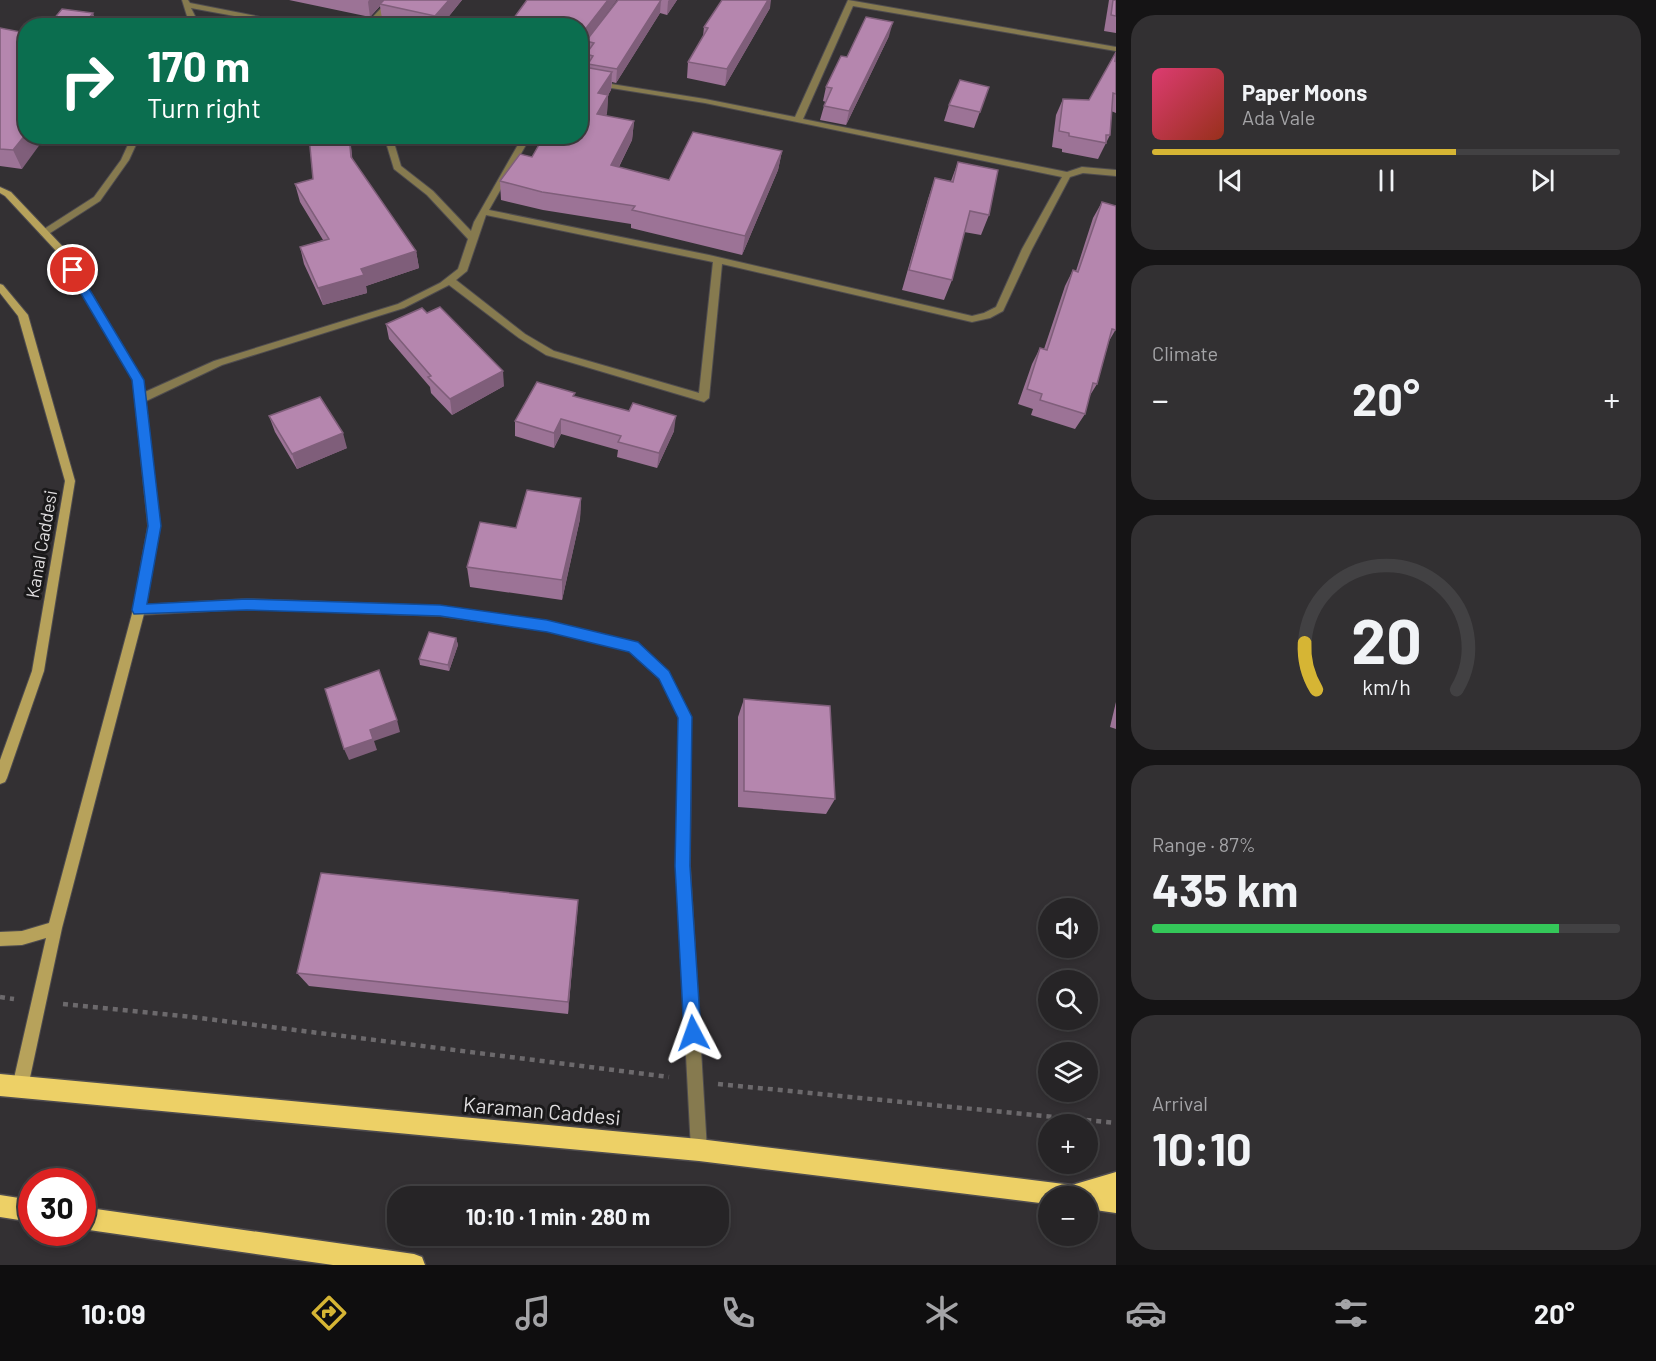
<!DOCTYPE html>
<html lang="en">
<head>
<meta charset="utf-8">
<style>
	body { margin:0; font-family:Barlow,sans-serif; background:#323032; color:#f1f3f6; height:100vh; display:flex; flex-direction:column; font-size:22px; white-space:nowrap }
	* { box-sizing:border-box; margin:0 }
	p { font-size:20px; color:#a4a4a7 }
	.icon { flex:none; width:33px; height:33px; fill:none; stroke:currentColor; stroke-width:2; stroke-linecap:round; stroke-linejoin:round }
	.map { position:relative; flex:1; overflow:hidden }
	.drawer { display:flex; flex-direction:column; gap:15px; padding:15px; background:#151415; width:540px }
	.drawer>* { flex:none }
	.banner { position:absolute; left:18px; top:18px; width:570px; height:126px; border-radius:24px; box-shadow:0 3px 9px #0003,0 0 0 2px #424143; background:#0b6e4f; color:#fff; overflow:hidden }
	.fabs { position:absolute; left:1038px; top:898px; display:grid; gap:12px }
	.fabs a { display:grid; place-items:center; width:60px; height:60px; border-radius:50%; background:#262426; box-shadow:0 3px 9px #0003,0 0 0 2px #424143; font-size:30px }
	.speed { position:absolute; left:18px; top:1168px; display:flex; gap:12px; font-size:30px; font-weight:700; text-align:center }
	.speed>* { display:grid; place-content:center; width:78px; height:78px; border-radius:50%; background:#262426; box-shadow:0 3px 9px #0003,0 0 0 2px #424143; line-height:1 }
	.speed .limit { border:9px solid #d22; background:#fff; color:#111 }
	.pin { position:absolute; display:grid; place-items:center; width:51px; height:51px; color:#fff; margin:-26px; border:3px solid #fff; border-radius:50%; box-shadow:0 2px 6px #0007 }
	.me { position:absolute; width:66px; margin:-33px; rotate:356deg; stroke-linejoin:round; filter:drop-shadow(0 0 4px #0008) }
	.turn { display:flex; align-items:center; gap:21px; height:126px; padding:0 30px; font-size:27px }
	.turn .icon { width:78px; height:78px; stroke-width:2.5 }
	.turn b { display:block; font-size:42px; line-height:51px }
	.big { font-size:45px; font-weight:700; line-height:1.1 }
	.drawer .tile { flex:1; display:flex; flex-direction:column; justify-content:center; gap:9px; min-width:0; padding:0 21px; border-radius:24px; background:#323032 }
	.drawer .dial { align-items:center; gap:0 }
	.dial svg { height:156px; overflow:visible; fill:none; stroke:#424143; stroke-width:7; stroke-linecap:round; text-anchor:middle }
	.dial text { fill:#f1f3f6; stroke:none }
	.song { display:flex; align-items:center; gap:18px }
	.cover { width:72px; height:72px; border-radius:9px; background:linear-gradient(135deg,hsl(340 70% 55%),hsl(10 70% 35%)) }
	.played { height:6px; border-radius:3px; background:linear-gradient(90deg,#d6b534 65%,#424143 65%) }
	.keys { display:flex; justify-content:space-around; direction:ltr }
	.heat { display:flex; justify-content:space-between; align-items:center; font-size:33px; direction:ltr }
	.charge { height:9px; border-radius:4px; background:linear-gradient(90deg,#34c759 87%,#424143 0) }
	.trip { position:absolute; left:387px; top:1186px; width:342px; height:60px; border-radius:24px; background:#262426; box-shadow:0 3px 9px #0003,0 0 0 2px #424143; font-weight:700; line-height:60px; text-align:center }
	.menu { display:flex; height:96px; justify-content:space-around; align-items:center; background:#0f0e0f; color:#a4a4a7 }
	.menu .icon { width:42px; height:42px }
	.menu .on { color:#d6b534 }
	.menu b { font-size:27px; color:#f1f3f6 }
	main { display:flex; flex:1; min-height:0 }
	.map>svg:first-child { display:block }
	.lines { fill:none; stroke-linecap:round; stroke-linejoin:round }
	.minor-casing { stroke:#4f4c4f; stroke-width:2 }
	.secondary-casing { stroke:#4f4c4f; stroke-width:2 }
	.trunk-casing { stroke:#4f4c4f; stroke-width:3 }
	.path { stroke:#6c696c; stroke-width:4.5; stroke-dasharray:5 5; stroke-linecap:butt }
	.minor { fill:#867a4f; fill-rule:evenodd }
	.secondary { fill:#b7a25b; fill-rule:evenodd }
	.trunk { fill:#edd066; fill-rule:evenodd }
	.wall { fill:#9c7396 }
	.shaded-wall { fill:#7f5e7a }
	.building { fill:#b586ae; stroke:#7f5e7a; stroke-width:1.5 }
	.route { fill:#1a73e8; stroke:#114b97; stroke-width:1.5 }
	.labels { text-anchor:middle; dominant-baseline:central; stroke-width:6; stroke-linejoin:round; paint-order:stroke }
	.street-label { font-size:18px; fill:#dfdddf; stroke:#1a191a }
	.near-street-label { font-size:21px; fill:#dfdddf; stroke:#1a191a }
</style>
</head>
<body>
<main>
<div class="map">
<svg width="1116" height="1265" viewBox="0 0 1116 1265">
	<rect width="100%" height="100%" fill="#333033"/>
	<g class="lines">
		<g class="minor-casing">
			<g id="minor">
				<polygon points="182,0 188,0 190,3 306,26 288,26 191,8 195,16 191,26 183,26 187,16"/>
				<polygon points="389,0 397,0 372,26 364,26"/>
				<path d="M848,0L1116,47V51L853,6L803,119L1067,172L1082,167L1116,170V176L1083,173L1070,177L1032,249L1003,311L990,318L972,322L722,264L709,398L704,402L546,355L519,338L449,285L404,308L222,365L144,402H136L135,399L136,396L214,361L398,304L440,283L458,269L468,239L427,195L394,169L384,136H392L401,166L433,191L471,231L474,222L523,136H531L489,210L709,255L972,316L984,313L996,307L1022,249L1062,177L705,103L580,83V79L705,99L795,117ZM486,215L713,262L699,393L554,351L525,334L456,280L467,271Z"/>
				<polygon points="593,35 600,37 580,59 580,51"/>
				<polygon points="132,136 140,136 129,160 100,201 47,235 41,235 41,231 94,197 121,160"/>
				<polygon points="247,599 440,606 547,621 637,643 668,671 691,717 690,866 707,1150 705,1156 699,1158 693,1156 691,1150 676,866 679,717 660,679 629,651 547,631 440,616 247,609 139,615 135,613 133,610 135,607 139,605"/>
			</g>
		</g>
		<g class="secondary-casing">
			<g id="secondary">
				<polygon points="0,187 11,192 65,249 143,380 160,526 145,610 62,928 28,1087 25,1092 20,1095 15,1092 12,1087 46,938 22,945 0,946 0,932 22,931 49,923 133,610 148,526 133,380 58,253 5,196 0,193"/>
				<polygon points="0,284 3,285 28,315 75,481 44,671 7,778 5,782 0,784 0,760 32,671 65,481 18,316 0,293"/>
			</g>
		</g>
		<g class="trunk-casing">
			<g id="trunk">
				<polygon points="0,1074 699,1139 1072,1185 1116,1172 1116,1213 1088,1209 1088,1197 1048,1197 1048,1204 699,1161 0,1096"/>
				<polygon points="0,1195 32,1200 32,1222 0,1217"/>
				<polygon points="82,1207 414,1254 422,1257 425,1265 333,1265 82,1229"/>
			</g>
		</g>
		<g class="path">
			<polyline points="0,997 14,999"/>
			<polyline points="63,1004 192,1017 669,1077"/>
			<polyline points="718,1084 1116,1123"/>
		</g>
		<use href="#minor" class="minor"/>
		<use href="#secondary" class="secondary"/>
		<use href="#trunk" class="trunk"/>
	</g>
	<g class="wall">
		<polygon points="289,0 462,0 441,26 411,26 382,19 380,6 370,17"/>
		<polygon points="618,0 677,0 667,15 660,13 616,83 612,82 611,90 608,95 607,113 606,116 634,121 632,140 619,167 669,180 782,151 778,170 742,255 631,228 631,224 543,210 501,200 500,181 532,157 586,68 586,42 580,26 594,32"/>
		<polygon points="1109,0 1116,0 1116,33 1104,31"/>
		<polygon points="770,8 725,86 687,78 688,62 703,36 704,27"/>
		<polygon points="0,28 22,169 0,166"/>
		<polygon points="889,36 846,125 820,120 824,106 826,102 823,101 826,87"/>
		<polygon points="1116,60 1116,113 1111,111 1110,135 1098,159 1062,152 1062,149 1052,147 1056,115 1063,99 1089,100"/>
		<polygon points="989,87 974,128 944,121 949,105"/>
		<polygon points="309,136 350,136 352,159 416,251 419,268 366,286 367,293 323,305 304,264 300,247 323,240 300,202 295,184 313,179"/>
		<polygon points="958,162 989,215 981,235 964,232 952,280 944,300 902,290 928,199 935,178 951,181"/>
		<polygon points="1102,202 1116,329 1109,341 1097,384 1089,397 1085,414 1075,429 1031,415 1033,409 1018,404 1032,364 1040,348 1044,349 1065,286 1073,270 1076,271 1093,218"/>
		<polygon points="386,324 504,386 452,415 431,393 430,387 389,339"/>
		<polygon points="575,397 674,431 657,468 617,457 618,450 561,434 554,448 515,436 515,421"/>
		<polygon points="269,416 347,448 297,469 275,432"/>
		<polygon points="581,498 580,519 562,600 470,587 467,567 516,528"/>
		<polygon points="456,638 458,645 449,671 420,665 419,659"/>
		<polygon points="744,699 835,799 826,814 738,807 738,717"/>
		<polygon points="1116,702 1116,729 1110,727"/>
		<polygon points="578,900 568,1014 309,986 297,973"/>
	</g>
	<g class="shaded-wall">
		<polygon points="369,0 386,0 380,4 380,6 370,17 368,2"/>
		<polygon points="449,0 462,0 441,26 436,26 435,16"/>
		<polygon points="608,0 617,0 580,50 580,36"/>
		<polygon points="661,0 660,13 616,83 617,69"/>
		<polygon points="669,0 677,0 667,15 668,1"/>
		<polygon points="768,0 771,0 770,8 725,86 727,69"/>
		<polygon points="93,13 98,26 86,26 89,18"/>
		<polygon points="893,22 889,36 846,125 849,111"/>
		<polygon points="612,72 611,90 608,95 607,113 597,133 598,93"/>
		<polygon points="634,121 632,140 610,184 611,165"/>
		<polygon points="26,134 26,136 46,136 22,169 13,150"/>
		<polygon points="349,136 350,136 354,174 351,157"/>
		<polygon points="782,151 778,170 742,255 745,236"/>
		<polygon points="416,251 419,268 366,286 367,293 323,305 318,288 361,269"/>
		<polygon points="503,371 504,386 452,415 450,399"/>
		<polygon points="676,416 674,431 657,468 659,453"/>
		<polygon points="561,419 561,434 554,448 554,433"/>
		<polygon points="343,433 347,448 297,469 292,454"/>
		<polygon points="581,498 580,519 562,600 562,580"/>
		<polygon points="456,638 458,645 449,671 448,665"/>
		<polygon points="397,720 400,732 374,741 377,750 349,760 344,749 370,730"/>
		<polygon points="578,900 577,916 568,1014 568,1002"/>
	</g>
	<g class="building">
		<polygon points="384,0 449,0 435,16 380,4"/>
		<polygon points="527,0 608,0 580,36 580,26 508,26"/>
		<polygon points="618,0 661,0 617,69 588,64 593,56 586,54 594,43 586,41"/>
		<polygon points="722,0 768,0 727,69 688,62 708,28 704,27"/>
		<polygon points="1113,0 1116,0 1116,16 1111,15"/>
		<polygon points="62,9 93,13 89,18 92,19 86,26 48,26"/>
		<polygon points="866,17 893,22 849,111 824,106 832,88 826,87 841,56 847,57"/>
		<polygon points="185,22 311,26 185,26"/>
		<polygon points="0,28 26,33 26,134 13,150 0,149"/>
		<polygon points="1116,52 1115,62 1116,60 1116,94 1113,93 1110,135 1106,135 1106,143 1069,136 1069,133 1059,131 1063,99 1089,100"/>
		<polygon points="584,67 612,72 598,93 608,95 597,114 634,121 611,165 669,180 693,132 782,151 745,236 632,210 635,206 542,192 500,181 520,154 532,157 544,136 580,136 580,73"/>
		<polygon points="960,80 989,87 980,112 949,105"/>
		<polygon points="309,136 349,136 351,157 416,251 361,269 364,275 318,288 300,247 329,239 295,184 313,179"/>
		<polygon points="958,162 998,170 989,215 970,211 952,280 909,270 935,178 953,182"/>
		<polygon points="1102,202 1116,206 1116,330 1112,329 1097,384 1093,383 1085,414 1040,400 1042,394 1027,389 1040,348 1047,350 1073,270 1078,272"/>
		<polygon points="440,307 503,371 450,399 428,377 431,376 386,324 422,308 427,313"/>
		<polygon points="537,382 575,393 573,396 629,411 633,403 676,416 659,453 618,442 621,436 561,419 554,433 515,421"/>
		<polygon points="320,397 343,433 292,454 269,416"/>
		<polygon points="527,490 581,498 562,580 467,567 480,522 516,528"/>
		<polygon points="429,632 456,638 448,665 419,659"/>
		<polygon points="379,670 397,720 370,730 373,739 344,749 325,689"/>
		<polygon points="744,699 830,706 835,799 744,791"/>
		<polygon points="321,873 578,900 568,1002 297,973"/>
	</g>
	<polygon class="route" points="69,267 76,267 144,380 161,526 147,604 247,599 440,605 547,620 638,642 669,671 692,717 690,866 701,1033 699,1039 693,1042 687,1039 684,1033 675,866 678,718 659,679 629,652 547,632 440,616 247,610 134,614 132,610 148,526 132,380 67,270"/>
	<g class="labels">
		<g class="street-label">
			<text transform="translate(41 544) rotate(-80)">Kanal Caddesi</text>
		</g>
		<g class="near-street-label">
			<text transform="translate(542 1110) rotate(5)">Karaman Caddesi</text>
		</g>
	</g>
</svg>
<div class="fabs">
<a><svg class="icon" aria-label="sound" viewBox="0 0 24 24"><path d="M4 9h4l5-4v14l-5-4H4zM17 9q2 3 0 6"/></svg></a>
<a><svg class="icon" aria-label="search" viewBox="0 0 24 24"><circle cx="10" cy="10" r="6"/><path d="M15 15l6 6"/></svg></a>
<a><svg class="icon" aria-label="layers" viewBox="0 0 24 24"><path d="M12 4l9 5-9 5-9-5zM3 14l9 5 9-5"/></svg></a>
<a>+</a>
<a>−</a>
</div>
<div class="speed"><div class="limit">30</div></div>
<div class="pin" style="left:73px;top:270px;background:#d93025"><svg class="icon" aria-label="arrive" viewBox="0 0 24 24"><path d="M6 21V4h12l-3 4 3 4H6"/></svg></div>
<svg class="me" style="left:693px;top:1033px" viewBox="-20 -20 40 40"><path d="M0-17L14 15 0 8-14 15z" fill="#1a73e8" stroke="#fff" stroke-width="4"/></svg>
<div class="trip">10:10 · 1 min · 280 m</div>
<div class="banner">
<div class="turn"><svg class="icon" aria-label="right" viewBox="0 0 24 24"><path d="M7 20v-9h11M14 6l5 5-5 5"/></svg><div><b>170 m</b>Turn right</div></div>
</div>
</div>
<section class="drawer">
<div class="tile">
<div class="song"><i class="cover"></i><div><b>Paper Moons</b><p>Ada Vale</p></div></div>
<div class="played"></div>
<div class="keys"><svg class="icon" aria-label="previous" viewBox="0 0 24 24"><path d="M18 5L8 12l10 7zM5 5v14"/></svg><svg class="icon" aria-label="pause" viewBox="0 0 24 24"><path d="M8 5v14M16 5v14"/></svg><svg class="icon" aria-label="next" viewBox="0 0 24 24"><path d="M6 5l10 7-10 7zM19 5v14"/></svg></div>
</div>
<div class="tile"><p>Climate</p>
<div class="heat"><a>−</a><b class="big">20°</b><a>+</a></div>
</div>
<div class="tile dial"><svg viewBox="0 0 100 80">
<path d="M14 69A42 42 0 1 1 86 69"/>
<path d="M14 69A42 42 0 0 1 8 45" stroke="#d6b534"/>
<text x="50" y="56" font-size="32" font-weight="700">20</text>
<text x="50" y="72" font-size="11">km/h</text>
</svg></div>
<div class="tile"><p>Range · 87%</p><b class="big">435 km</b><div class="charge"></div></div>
<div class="tile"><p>Arrival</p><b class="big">10:10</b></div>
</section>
</main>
<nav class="menu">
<b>10:09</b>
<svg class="icon on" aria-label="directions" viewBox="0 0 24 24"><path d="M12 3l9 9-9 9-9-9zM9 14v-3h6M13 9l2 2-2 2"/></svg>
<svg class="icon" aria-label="music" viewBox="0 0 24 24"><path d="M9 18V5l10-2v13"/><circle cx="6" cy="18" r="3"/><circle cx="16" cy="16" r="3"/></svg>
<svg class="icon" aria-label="phone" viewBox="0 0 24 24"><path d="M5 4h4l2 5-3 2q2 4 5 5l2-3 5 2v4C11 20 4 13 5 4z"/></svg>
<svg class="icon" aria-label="climate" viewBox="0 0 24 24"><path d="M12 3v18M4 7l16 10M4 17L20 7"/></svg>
<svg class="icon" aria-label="car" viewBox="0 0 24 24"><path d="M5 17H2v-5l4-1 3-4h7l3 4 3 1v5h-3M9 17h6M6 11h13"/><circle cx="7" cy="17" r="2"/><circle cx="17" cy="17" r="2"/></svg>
<svg class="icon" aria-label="filters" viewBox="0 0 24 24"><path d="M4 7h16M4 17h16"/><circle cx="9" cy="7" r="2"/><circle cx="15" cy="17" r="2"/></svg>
<b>20°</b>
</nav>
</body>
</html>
